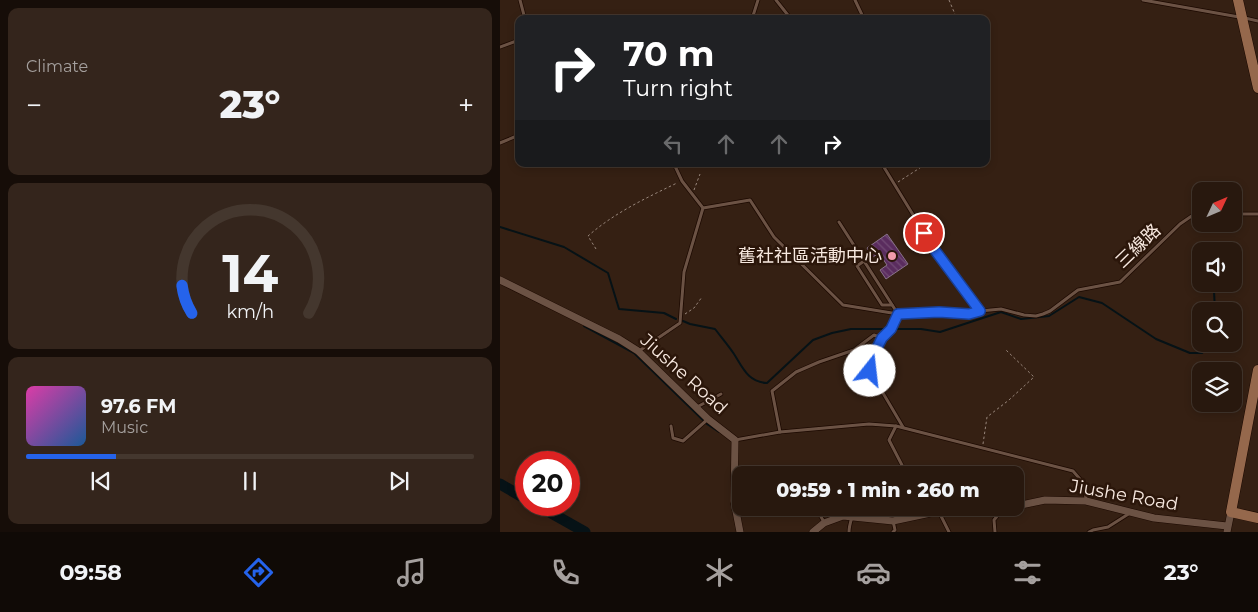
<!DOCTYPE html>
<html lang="en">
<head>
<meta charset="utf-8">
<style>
	body { margin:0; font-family:Montserrat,"Noto Sans TC",sans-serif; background:#34251c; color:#f1f3f6; height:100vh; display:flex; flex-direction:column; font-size:19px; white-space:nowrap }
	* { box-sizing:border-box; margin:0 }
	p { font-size:16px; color:#a5a09e }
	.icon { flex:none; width:28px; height:28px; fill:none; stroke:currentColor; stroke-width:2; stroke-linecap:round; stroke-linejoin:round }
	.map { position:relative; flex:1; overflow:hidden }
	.panel { display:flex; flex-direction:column; gap:8px; padding:8px; background:#160d08; width:500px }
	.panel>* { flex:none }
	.guide { position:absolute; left:15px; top:15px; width:475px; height:152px; border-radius:10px; box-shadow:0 2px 8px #0003,0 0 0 1px #44372e; background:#202124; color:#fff; overflow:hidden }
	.needle { width:32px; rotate:46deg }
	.buttons { position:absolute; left:692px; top:182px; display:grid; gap:10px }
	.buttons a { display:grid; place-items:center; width:50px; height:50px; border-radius:10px; background:#28180e; box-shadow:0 2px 8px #0003,0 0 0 1px #44372e; font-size:25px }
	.speed { position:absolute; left:15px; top:451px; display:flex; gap:10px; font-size:25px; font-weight:700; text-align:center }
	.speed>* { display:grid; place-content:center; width:65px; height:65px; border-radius:50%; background:#28180e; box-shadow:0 2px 8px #0003,0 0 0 1px #44372e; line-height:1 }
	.speed .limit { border:8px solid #d22; background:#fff; color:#111 }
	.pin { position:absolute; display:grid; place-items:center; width:42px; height:42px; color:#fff; margin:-21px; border:2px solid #fff; border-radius:50%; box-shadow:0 1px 5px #0007 }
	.me { position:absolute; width:55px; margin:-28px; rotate:16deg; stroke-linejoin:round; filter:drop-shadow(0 0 4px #0008) }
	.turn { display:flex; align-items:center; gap:18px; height:105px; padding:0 25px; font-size:22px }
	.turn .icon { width:65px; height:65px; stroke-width:2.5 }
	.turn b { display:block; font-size:35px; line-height:42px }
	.lanes { display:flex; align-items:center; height:48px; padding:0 25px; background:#0003; justify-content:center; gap:25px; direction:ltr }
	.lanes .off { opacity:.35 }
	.big { font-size:38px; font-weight:800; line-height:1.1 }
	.panel .widget { flex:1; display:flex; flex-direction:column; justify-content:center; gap:8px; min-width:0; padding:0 18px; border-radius:10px; background:#34251c }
	.panel .dial { align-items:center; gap:0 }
	.dial svg { height:130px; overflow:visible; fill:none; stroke:#44372e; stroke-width:7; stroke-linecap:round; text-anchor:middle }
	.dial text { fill:#f1f3f6; stroke:none }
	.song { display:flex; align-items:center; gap:15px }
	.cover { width:60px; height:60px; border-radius:8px; background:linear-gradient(135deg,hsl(320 70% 55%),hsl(210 70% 35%)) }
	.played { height:5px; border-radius:2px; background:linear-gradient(90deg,#2563eb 20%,#44372e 20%) }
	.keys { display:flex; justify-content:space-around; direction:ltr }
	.heat { display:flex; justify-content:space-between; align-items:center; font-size:28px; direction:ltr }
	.trip { position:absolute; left:232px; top:466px; width:292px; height:50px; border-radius:10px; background:#28180e; box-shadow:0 2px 8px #0003,0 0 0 1px #44372e; font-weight:800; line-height:50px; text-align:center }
	.tabs { display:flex; height:80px; justify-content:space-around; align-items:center; background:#100a06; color:#a5a09e }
	.tabs .icon { width:35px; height:35px }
	.tabs .on { color:#2563eb }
	.tabs b { font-size:22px; color:#f1f3f6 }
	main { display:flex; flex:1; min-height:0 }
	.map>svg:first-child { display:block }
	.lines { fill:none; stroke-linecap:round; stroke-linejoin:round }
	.stream { stroke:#061216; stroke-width:2 }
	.river { stroke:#061216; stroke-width:11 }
	.building { fill:url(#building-back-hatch); stroke:#887389 }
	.lane-casing { stroke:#1c0901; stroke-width:4.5 }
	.street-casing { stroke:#1c0901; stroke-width:8 }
	.secondary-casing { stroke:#1c0901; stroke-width:11 }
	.path { stroke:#98867b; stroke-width:1; stroke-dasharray:2.5 2.5; stroke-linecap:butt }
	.lane { stroke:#6b5244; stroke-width:3 }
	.street { stroke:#6b5244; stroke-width:7 }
	.secondary { stroke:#95684c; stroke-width:10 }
	.route-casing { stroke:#184099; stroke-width:12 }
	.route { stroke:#2563eb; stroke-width:9 }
	.poi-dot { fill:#f29aac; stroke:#2b160a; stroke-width:2 }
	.labels { text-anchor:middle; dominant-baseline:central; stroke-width:5; stroke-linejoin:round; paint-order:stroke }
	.street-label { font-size:18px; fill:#f7e8df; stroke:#2b160a }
	.poi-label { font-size:18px; fill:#f7e8df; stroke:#2b160a; text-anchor:end }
</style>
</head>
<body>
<main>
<section class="panel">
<div class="widget"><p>Climate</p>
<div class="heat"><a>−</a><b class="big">23°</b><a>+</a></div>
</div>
<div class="widget dial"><svg viewBox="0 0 100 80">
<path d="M14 69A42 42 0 1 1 86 69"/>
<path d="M14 69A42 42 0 0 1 8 52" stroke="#2563eb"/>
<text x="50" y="56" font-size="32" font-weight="700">14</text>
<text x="50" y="72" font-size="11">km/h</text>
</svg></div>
<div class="widget">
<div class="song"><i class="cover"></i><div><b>97.6 FM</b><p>Music</p></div></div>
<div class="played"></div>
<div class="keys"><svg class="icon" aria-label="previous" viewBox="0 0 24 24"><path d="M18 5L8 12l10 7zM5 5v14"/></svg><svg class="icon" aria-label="pause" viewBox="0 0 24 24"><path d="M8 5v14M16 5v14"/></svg><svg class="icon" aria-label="next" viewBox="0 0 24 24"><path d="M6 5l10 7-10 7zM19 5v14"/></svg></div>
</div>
</section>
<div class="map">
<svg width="758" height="532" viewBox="0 0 758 532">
	<defs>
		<pattern id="building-back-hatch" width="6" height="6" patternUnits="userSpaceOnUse" patternTransform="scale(1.25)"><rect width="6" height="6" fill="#5a2c5e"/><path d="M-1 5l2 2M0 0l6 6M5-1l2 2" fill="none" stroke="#724b75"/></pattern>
	</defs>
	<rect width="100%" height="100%" fill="#352013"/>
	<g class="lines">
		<g class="stream">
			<polyline points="0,227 64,247 108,273 119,309 164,313 176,319"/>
			<polyline points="714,291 715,311"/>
			<path d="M183,321L190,324L215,329C221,337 228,345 234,354C243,368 248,382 267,383L313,340L332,333L351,329H421L440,332L501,312L521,319L549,316L579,297L602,303L656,339L690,353H702L711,344"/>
			<polyline points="84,326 134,353 207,424 219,432"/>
		</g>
		<g class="river">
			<polyline points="0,484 26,499"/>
			<polyline points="37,505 85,532"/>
		</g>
	</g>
	<polygon class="building" points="387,234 408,264 386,279 380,270 387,265 379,253 373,257 367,248"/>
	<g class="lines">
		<g class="lane-casing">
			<g id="lane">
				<polyline points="20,0 25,19"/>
				<polyline points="276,0 291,19"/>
				<polyline points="355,0 364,19"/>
				<polyline points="643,0 739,17"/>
				<polyline points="745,18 758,21"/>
				<polyline points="252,19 258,0"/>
				<polyline points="0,47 19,40"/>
				<polyline points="0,143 19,135"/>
				<polyline points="174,164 182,181 203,208"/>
				<polyline points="382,164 434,249 480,311"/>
				<polyline points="734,214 758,214"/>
				<polyline points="339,222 398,314 391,329 382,338 373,357 370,371 403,427"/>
				<polyline points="364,261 357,266 382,305 392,305"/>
				<polyline points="139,351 180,323 184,272 203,208 250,200 274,237 343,305 398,314 439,312 469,314 480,311 501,309 524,315 536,316 543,314 550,311 578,290 620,282 680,224 696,213 701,213"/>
				<polyline points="197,407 221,394"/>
				<polyline points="171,426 173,438 183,441 208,419"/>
				<polyline points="396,426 389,440 405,471 418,475"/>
				<polyline points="280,432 272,391 296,372 319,362 354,350 374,335 382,338"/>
				<polyline points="235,440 280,432 369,424 396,426 573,471 585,485 586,501"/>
				<polyline points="316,508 324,522"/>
				<polyline points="437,508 449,532"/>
				<path d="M349,532C349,523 353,517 354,508"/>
				<polyline points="393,532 395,530 393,521"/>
				<polyline points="495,532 494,520 502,510"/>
				<polyline points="589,532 593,530 608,527 630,513"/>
			</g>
		</g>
		<g class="street-casing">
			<g id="street">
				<polyline points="0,280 119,339 138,351 208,419 235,440 234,501 240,532"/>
				<polyline points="516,506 545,500 586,501 654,518 727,526"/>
				<polyline points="488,508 503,509 510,508"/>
				<polyline points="313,532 324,523 343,516 393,521 454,508"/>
				<polyline points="727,532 731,512"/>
			</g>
		</g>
		<g class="secondary-casing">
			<g id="secondary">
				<polyline points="738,0 758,88"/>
				<polyline points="758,370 731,512 758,518"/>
			</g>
		</g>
		<g class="path">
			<polyline points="449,0 457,19"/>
			<polyline points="398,182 426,164"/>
			<polyline points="194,190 200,174"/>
			<path d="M96,249L88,236C114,213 146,198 177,183"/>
			<polyline points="185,314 194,308 202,297"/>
			<polyline points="483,444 487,417 509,400 534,377 506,350"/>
		</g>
		<use href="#lane" class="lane"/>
		<use href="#street" class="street"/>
		<use href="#secondary" class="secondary"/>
	</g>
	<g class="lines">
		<g class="route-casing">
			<polyline id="route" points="370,371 373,356 382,338 391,329 398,314 439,312 469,314 480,311 434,249 424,233"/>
		</g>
		<use href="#route" class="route"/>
	</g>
	<circle class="poi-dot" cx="392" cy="256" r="5"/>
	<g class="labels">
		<g class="street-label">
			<text transform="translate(638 246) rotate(-44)">三線路</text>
			<text transform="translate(184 374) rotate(42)">Jiushe Road</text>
			<text transform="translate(624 495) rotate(10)">Jiushe Road</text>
		</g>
		<g class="poi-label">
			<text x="382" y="256">舊社社區活動中心</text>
		</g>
	</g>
</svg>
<div class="buttons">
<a><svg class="needle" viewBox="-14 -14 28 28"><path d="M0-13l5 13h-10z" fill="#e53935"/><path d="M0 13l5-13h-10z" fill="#a5a09e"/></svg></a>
<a><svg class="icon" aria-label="sound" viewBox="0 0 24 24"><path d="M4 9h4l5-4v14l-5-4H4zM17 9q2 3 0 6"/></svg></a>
<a><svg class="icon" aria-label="search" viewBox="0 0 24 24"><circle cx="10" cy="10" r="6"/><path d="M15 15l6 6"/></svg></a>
<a><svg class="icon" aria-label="layers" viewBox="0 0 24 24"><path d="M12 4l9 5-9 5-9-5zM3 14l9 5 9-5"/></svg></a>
</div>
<div class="speed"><div class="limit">20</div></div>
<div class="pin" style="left:424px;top:233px;background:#d93025"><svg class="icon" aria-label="arrive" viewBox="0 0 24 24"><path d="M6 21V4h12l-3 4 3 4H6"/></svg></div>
<svg class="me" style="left:370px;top:371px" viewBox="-20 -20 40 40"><circle r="19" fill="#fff"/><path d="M0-13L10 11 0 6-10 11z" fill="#2563eb"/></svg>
<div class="trip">09:59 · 1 min · 260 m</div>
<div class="guide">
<div class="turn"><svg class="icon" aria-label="right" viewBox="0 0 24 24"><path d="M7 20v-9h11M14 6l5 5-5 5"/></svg><div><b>70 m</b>Turn right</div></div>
<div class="lanes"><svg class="icon off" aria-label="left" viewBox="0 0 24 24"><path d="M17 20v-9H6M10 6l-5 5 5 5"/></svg><svg class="icon off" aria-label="ahead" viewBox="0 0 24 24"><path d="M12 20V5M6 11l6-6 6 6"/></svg><svg class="icon off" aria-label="ahead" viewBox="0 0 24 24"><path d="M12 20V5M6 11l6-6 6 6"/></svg><svg class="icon" aria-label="right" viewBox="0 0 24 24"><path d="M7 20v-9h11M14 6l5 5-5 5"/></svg></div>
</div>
</div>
</main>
<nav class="tabs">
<b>09:58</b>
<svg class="icon on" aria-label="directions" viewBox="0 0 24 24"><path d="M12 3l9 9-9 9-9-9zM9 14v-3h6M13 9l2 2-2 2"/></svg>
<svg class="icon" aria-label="music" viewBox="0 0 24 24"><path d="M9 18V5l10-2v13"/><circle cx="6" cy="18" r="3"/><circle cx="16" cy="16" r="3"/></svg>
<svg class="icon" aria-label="phone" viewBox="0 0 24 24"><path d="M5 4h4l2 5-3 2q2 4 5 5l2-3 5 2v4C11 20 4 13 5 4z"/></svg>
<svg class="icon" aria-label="climate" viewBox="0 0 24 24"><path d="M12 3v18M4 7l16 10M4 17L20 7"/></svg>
<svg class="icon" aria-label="car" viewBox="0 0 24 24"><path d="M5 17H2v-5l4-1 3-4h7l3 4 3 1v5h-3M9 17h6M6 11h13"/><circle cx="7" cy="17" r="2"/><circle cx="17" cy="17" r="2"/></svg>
<svg class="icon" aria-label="filters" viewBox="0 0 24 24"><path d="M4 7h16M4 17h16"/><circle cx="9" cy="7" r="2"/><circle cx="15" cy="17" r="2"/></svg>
<b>23°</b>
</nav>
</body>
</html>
